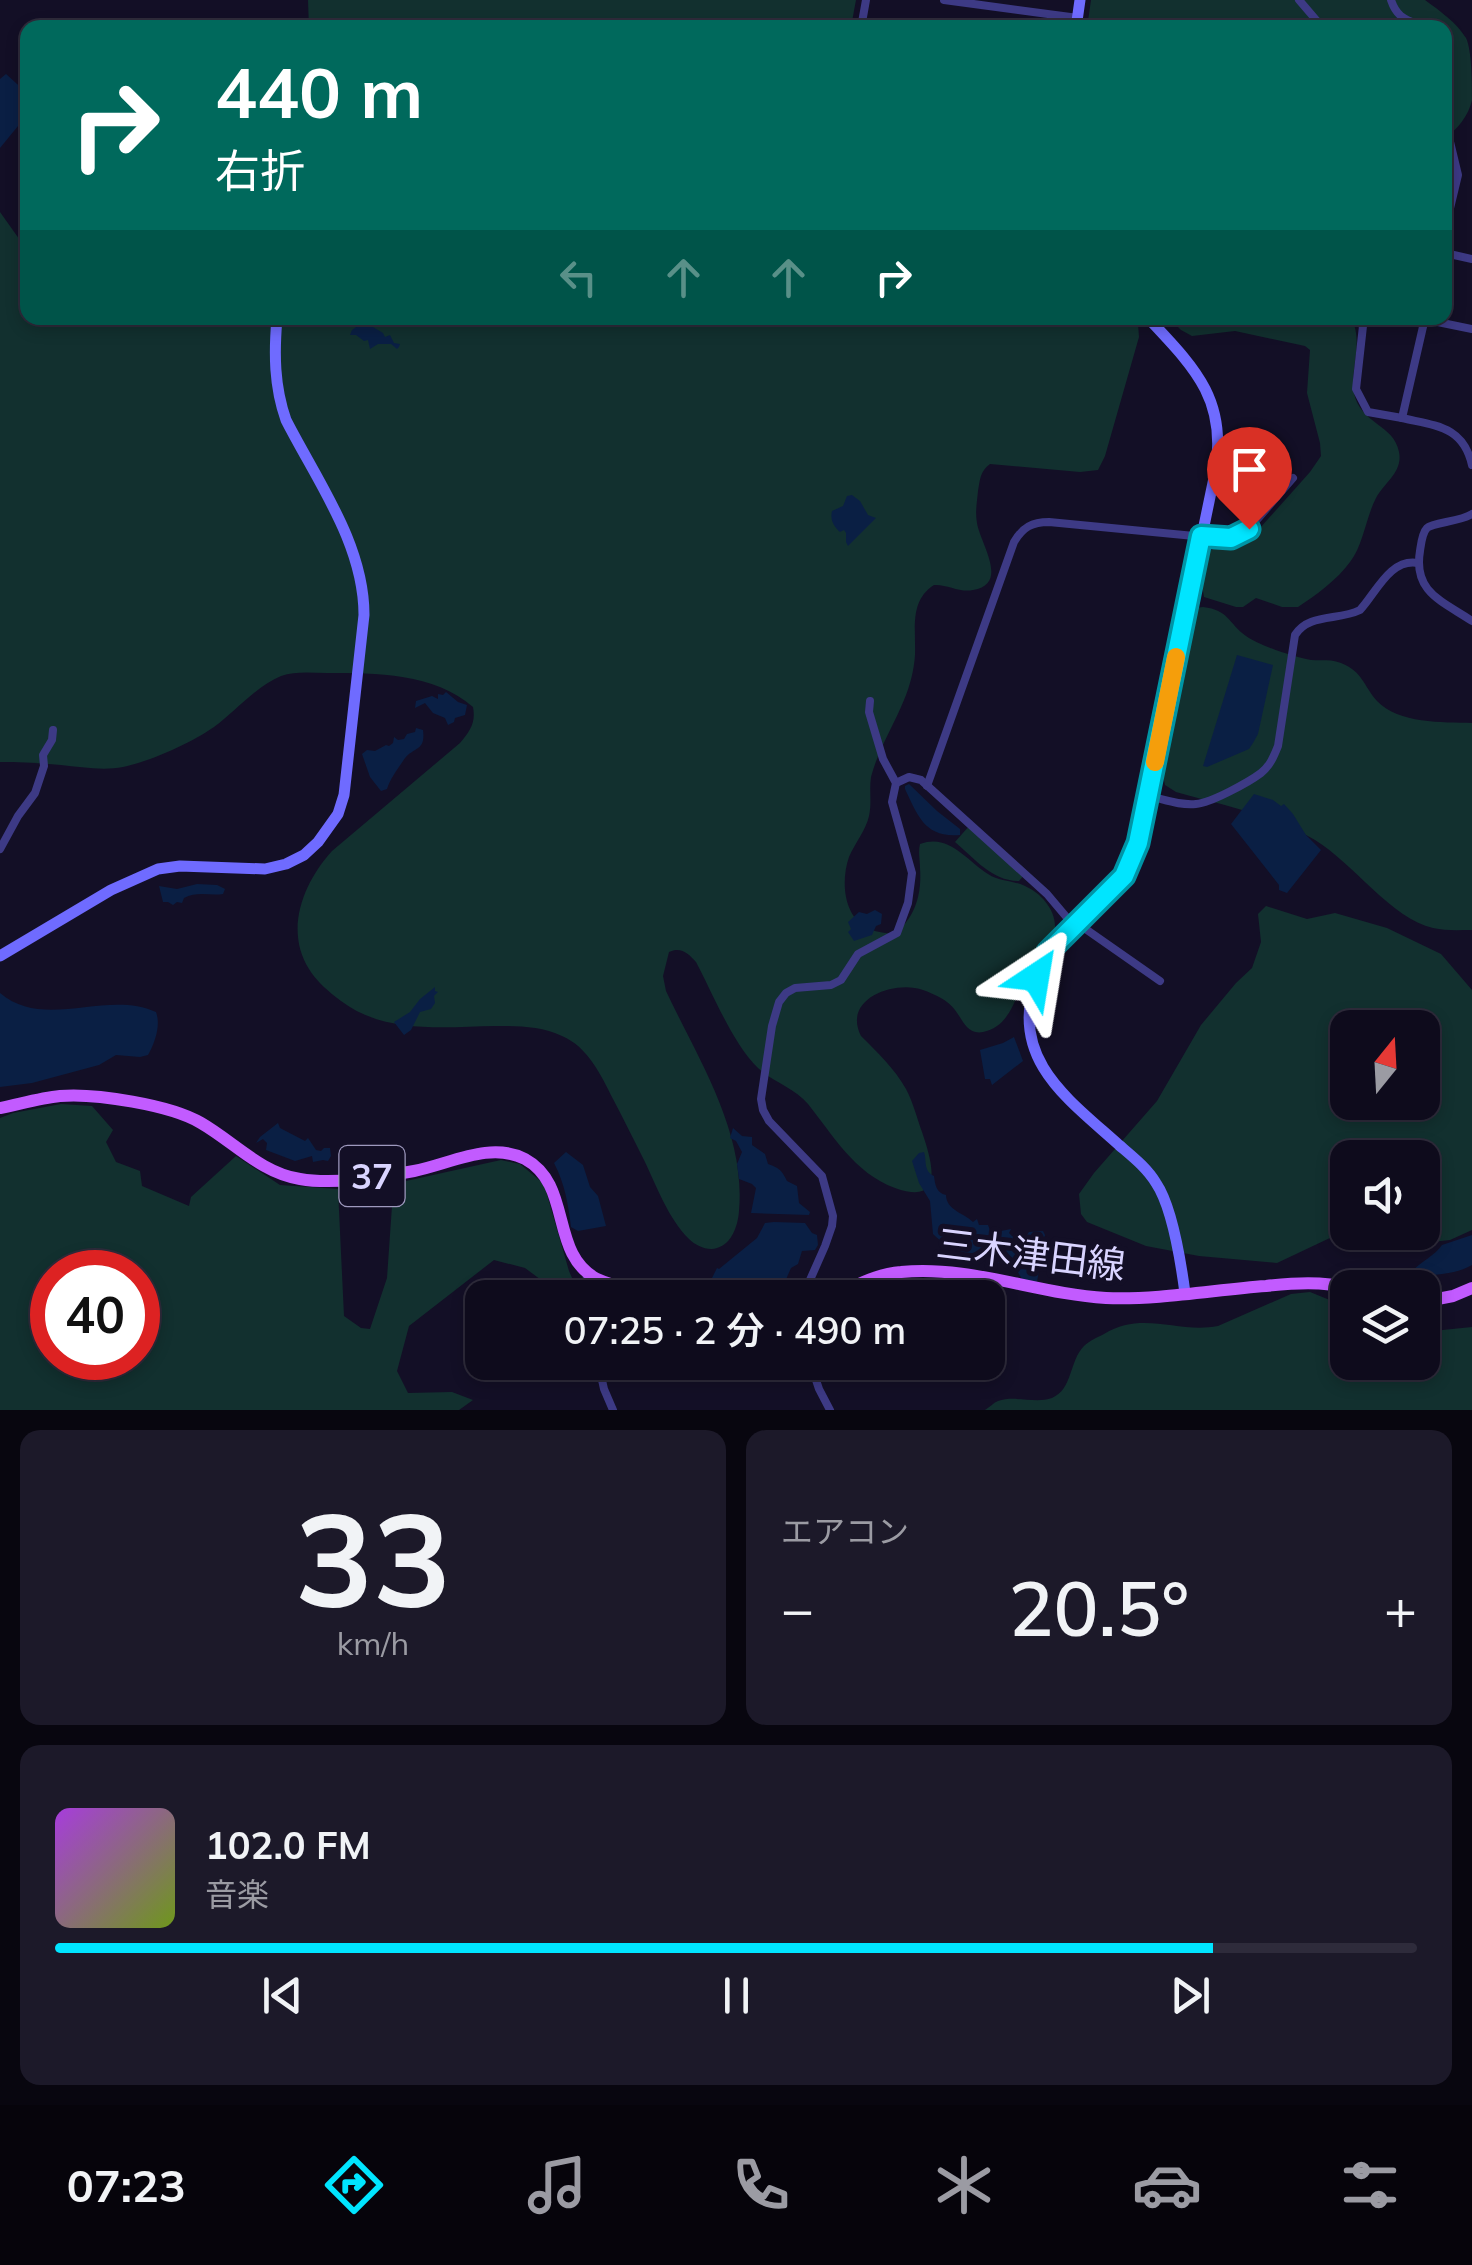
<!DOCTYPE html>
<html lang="ja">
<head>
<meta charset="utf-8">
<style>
	body { margin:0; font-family:Mulish,"Noto Sans JP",sans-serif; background:#1c1929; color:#f1f3f6; height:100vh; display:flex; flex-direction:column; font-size:38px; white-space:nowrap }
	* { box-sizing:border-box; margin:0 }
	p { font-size:32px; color:#9b9ba3 }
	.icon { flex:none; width:55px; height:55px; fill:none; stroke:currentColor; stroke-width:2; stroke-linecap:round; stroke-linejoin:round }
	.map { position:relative; height:1410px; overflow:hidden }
	.details { display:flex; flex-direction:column; gap:20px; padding:20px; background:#08060f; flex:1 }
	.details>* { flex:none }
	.top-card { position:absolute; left:20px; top:20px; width:1432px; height:305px; border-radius:20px; box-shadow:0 5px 15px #0003,0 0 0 2px #2e2b3b; background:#00695c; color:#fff; overflow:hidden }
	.needle { width:65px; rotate:18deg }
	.controls { position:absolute; left:1330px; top:1010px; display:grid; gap:20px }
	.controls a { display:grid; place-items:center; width:110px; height:110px; border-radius:20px; background:#0e0b1c; box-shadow:0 5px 15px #0003,0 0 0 2px #2e2b3b; font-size:50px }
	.speed { position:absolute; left:30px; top:1250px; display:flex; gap:20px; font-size:50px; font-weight:700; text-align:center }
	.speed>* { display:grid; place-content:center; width:130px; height:130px; border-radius:50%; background:#0e0b1c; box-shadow:0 5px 15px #0003,0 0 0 2px #2e2b3b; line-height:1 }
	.speed .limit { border:15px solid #d22; background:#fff; color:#111 }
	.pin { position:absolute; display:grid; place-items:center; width:85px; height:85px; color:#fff; margin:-102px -42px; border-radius:50% 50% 50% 0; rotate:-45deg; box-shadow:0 0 10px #0007 }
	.pin .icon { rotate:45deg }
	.me { position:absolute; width:110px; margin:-55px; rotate:33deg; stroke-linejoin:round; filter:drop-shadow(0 0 8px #0008) }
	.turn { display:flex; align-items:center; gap:35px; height:210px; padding:0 30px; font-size:45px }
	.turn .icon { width:130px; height:130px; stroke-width:2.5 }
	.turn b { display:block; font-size:70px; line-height:85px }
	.lanes { display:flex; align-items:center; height:95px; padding:0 30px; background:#0003; justify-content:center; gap:50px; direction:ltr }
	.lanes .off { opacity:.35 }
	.big { font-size:75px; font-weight:600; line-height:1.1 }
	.details .card { flex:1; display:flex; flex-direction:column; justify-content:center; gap:15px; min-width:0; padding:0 35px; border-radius:20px; background:#1c1929 }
	.details .dial { align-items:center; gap:0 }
	.dial b { font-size:130px; line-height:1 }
	.song { display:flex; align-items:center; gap:30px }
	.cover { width:120px; height:120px; border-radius:15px; background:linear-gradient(135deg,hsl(280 70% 55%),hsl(80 70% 35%)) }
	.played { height:10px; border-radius:5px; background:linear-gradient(90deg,#00e5ff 85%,#2e2b3b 85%) }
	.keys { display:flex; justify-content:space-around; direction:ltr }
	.heat { display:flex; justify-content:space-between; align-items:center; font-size:55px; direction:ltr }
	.details .tiles { flex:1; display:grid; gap:20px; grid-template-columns:1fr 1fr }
	.card:last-child { grid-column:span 2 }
	.trip { position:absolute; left:465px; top:1280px; width:540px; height:100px; border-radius:20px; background:#0e0b1c; box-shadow:0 5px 15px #0003,0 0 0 2px #2e2b3b; font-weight:600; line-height:100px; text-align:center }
	.dock { display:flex; height:160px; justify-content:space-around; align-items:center; background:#06040b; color:#9b9ba3 }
	.dock .icon { width:70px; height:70px }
	.dock .active { color:#00e5ff }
	.dock b { font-size:45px; color:#f1f3f6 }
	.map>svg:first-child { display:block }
	.green { fill:#12302f; fill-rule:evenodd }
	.water { fill:#0a1f44 }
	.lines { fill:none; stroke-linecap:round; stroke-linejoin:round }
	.street { stroke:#3d3a85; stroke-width:8 }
	.secondary { stroke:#6f6bff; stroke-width:11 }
	.primary { stroke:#c25bff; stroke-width:12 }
	.route-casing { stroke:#0095a6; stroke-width:25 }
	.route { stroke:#00e5ff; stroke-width:18 }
	.slow { stroke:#f59e0b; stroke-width:18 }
	.labels { text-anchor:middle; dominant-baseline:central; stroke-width:10; stroke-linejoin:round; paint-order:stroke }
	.shield { fill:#130f26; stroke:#9e99be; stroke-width:2.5 }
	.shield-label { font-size:35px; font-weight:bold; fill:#d9d4ff }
	.street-label { font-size:38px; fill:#d9d4ff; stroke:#130f26 }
</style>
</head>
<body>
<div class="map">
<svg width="1472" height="1410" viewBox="0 0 1472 1410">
	<rect width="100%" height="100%" fill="#130f26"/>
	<g class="green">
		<polygon points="308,0 856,0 851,27 309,28"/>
		<path d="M1091,0H1425C1440,11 1456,22 1466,38C1472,50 1472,85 1472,100C1469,115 1457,130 1445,138V28H1087Z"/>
		<path d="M0,212L27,250L28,318H80L96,326L104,327L116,325L131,318H1133L1138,324L1139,337L1105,456L1098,470L1080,472L990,464C980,471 980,480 978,491C977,502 975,512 977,523C980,543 1010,584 973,590C960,593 947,584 934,585C909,601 916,629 915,655C914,670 910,686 904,700C894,725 878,750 871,777C869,790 872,803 869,816C866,830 855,843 849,857C841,880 843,913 865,927C874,932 885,933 895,934C915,917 922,895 920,868C920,859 918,852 920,844C949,833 966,860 988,874C1000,882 1012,880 1025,886C1041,893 1056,910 1055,928C1048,935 1041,943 1035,951C1020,976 1017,1026 983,1032C967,1035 963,1020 955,1010C948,1000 934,994 923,990C894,980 842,999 861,1036C877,1052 895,1069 906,1089C913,1102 917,1118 922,1132C931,1159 947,1207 895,1188C854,1173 833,1135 808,1104C795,1088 773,1082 758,1068C733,1044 713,994 696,962C689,954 681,946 669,952L663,976L666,991C699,1061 746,1132 739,1211C738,1225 732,1244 717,1248C708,1251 696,1246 689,1239C668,1218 657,1187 644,1160C634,1140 624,1120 613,1099C601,1075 588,1047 562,1036C541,1026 517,1026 495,1026C442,1027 385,1034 341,1001C329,992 316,981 309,969C284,929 304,882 332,851L460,743C470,731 476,723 473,707C434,673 376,673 327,673C312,673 295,671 281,676C255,687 236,711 214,727C191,743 151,761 123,767C103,771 81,767 61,765C41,763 21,762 0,762Z"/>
		<path d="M1169,318H1351C1364,341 1350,367 1354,393C1360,424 1394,424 1399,452C1403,472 1385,482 1376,498C1366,517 1363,546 1350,562C1338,579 1315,596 1298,607H1282L1256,598L1243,607H1236L1204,597L1202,585L1208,552C1221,543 1236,548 1252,537L1310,472L1321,456L1320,443L1307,393L1310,350L1305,346L1235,331L1192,336L1181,330Z"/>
		<path d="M1203,607C1229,610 1228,623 1246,636C1258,645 1296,658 1311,660C1321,661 1331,659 1341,663C1363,672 1363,685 1377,701C1399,724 1442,722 1472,723V930C1459,930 1446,931 1433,928C1392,919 1353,863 1315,840C1274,815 1222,805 1176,792L1165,785C1158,755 1169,722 1175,693C1181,664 1186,636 1195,608Z"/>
		<path d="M970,825L1025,874L1019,881C992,881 975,859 955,842Z"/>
		<path d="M1266,906L1307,919L1335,913L1387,928L1441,954L1472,990V1230L1450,1240L1423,1243L1354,1237H1332L1277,1263L1199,1256L1146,1246L1087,1222L1081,1214L1079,1194L1094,1173L1157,1101L1201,1025L1236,983L1252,968L1261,942L1258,914ZM1348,1028H1422V1102H1348ZM1348,1158H1422V1232H1348Z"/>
		<path d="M61,1104L92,1106L113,1130L106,1142L116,1162L140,1171L142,1186L189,1206L191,1197L236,1156L280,1185L338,1189L344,1316L361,1328L370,1329L387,1278L392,1206L401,1194L406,1181L501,1160L520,1164L544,1184L569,1271L576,1287V1297H539L552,1288L525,1268L494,1260L409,1326L397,1371L408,1393L452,1392L473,1400L459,1410H0V1118L13,1113ZM52,1272H138V1358H52Z"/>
		<path d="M1310,1292L1347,1307L1348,1362H1422L1423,1332L1472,1327V1410H985C990,1407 993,1403 998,1401C1015,1395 1035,1404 1052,1398C1073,1389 1069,1361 1084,1346C1089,1341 1098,1337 1104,1334C1143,1310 1178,1334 1218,1326L1291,1294Z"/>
	</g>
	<g class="water">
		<polygon points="6,74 27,93 27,115 0,148 0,79"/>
		<polygon points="363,322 366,326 373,325 373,327 383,333 385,337 390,335 394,343 400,344 399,347 397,349 391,344 378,344 370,349 368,340 364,341 356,335 350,335 352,330"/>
		<path d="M852,495L860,501L868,515L876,518L848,546L846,542V533L844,530L840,532C833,526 830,519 832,511L843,506L847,496Z"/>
		<polygon points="1237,655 1273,665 1258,734 1253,743 1249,749 1207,767 1203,766"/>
		<polygon points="446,692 458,702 467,705 465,715 455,718 454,722 448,725 445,718 433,713 425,703 415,708 416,701 432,696 438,699 438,694 443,695"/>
		<path d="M416,728L423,730C426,753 412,746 403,761C397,770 390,779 387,789L381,791L370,777L362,754L367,750L375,751L386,745L389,746L393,743L394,737L398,740L404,739L407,734L415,732Z"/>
		<path d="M909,784L937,811L960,829V835C925,838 918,816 905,789V786Z"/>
		<polygon points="1254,794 1273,800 1281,806 1284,804 1293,814 1306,835 1321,850 1287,893 1279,890 1279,885 1231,824"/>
		<path d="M197,884L217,885L225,889L223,894C210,896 197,891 184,898L182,903L177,902L173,905L168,902H163L159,886L177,889Z"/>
		<polygon points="875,910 882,914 881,924 876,926 872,935 854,941 848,932 851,929 848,922 859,912 867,914"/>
		<polygon points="435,987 435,991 438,992 434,996 435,1003 431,1009 420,1012 411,1030 404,1035 394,1022 410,1012 420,999"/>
		<path d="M0,993C45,1031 106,989 156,1012C161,1025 155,1043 148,1055L140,1057L116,1055L99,1065L32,1083L0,1087Z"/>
		<polygon points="1014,1037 1023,1061 992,1085 990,1079 985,1079 980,1050 1003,1043"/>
		<polygon points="278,1123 280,1128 305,1141 308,1138 316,1150 321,1151 324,1148 330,1148 331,1156 328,1161 323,1160 313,1162 312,1156 295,1161 266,1150 267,1143 263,1139 256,1143 260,1137"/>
		<path d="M733,1128L742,1136L752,1137V1145L765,1154L768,1164C780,1168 782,1171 787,1181L797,1186L799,1203L810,1212L809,1215L751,1213L756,1188L752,1184L739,1179L737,1164L742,1152L736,1141L730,1138Z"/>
		<path d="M566,1152L583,1165L590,1187L598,1196L606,1226L578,1231L571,1227C568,1204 565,1184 554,1163Z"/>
		<path d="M924,1152C927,1160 923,1171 934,1176C935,1184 936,1193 946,1195C946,1210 964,1213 973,1222L977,1219L979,1225H988L991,1233L1011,1229L1009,1233L1012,1236L1024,1239L1029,1232L1043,1231L1045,1235L1037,1282L1022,1279L1016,1269L1010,1266C985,1258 952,1254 933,1234L930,1201L919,1183L912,1161L919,1153Z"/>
		<path d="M385,1190L399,1191C388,1202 364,1215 351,1202L352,1195Z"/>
		<polygon points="774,1222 805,1223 812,1233 817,1235 818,1245 815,1250 802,1251 798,1264 791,1268 780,1293 783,1297 747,1297 707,1288 717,1268 719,1269 757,1238 765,1223"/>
		<path d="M1472,1235V1265C1453,1276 1431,1274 1410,1278L1409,1275C1419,1262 1435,1256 1442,1245Z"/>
	</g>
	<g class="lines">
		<g class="street">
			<polyline points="944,0 1078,18"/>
			<polyline points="1299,0 1323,28"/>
			<path d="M1391,0C1396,15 1403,19 1417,24L1419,28"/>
			<polyline points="861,28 866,0"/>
			<polyline points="1445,121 1458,175 1445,229"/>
			<polyline points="1445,253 1472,259"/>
			<polyline points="1356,318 1363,326 1356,389 1368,412 1402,418"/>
			<polyline points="1418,318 1472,329"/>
			<path d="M1425,318L1402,418C1436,426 1463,426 1472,465"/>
			<path d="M1472,514C1460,522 1433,522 1427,528C1422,533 1421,544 1420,551C1413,592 1442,601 1472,621"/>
			<polyline points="896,783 909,777 921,780 1047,894 1074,926"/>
			<path d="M927,786L1014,542C1023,527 1032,522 1049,522L1215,538L1231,537L1249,529L1293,478"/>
			<path d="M1148,796C1163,799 1180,806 1196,804C1211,803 1249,782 1261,773C1270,766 1274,756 1278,746L1295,635C1309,613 1338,621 1360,610C1376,593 1390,558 1418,563"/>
			<polyline points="0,849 18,816 35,793 44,766 43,755 52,740 53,730"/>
			<polyline points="1077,923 1160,981"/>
			<polyline points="586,1298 587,1272"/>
			<polyline points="802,1298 825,1246 832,1226 833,1216 822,1176 769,1121 763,1110 761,1099 772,1026 779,1002 786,993 795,988 831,985 841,980 858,954 897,933 908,903 912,873 892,802 896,783 883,759 869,712 870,701"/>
			<polyline points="598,1362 604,1389 613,1410"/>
			<polyline points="810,1362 819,1389 830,1410"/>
		</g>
		<g class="secondary">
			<polyline points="1076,28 1080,0"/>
			<path d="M1148,318C1195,368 1228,400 1215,473L1138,843C1133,855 1130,867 1122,878C1094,915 1049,936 1035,982C1010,1060 1068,1099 1119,1145C1133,1157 1147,1168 1156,1183C1173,1208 1181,1263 1185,1293"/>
			<path d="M0,956L111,890L158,869L180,866L265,869L286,864L304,855L318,842L338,814L344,795L364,615C364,544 317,481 286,420C274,386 274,353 277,318"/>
		</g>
		<g class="primary">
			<path d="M0,1108C20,1104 40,1098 60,1096C95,1093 171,1105 201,1123C234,1142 261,1173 300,1179C334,1185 381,1177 414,1171C450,1164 490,1141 525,1159C573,1185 549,1254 597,1279C623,1291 659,1292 687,1298"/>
			<path d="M830,1298C853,1287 875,1274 901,1272C970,1265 1037,1294 1106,1298C1159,1300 1213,1290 1266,1286C1294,1283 1322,1281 1350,1288"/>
			<polyline points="1422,1302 1453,1296 1472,1288"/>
		</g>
	</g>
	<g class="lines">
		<g class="route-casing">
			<polyline id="route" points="1036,977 1048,952 1124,876 1138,843 1201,536 1231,538 1249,529"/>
		</g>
		<use href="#route" class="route"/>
		<polyline class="slow" points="1155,762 1176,657"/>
	</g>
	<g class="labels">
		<rect class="shield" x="339.5" y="1146" width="65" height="60" rx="8"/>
		<g class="shield-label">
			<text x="372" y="1176">37</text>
		</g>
		<g class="street-label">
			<text transform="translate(1031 1254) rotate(7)">三木津田線</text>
		</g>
	</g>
</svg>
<div class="controls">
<a><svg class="needle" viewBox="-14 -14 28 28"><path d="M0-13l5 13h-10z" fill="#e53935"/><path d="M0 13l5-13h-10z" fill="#9b9ba3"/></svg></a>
<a><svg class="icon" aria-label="sound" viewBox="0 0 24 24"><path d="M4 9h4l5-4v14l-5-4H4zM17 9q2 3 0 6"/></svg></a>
<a><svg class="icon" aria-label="layers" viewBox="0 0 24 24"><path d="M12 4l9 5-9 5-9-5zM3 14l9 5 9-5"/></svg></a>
</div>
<div class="speed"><div class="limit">40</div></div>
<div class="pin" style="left:1249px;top:529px;background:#d93025"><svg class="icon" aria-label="arrive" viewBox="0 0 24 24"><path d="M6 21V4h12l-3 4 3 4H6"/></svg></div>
<svg class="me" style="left:1036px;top:977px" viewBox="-20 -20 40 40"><path d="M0-17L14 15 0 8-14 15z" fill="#00e5ff" stroke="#fff" stroke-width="4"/></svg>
<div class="trip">07:25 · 2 分 · 490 m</div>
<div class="top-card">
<div class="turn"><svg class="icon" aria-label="right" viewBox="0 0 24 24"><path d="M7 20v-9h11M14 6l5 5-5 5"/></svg><div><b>440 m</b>右折</div></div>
<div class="lanes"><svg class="icon off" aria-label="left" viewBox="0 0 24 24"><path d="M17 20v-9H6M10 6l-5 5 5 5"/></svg><svg class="icon off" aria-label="ahead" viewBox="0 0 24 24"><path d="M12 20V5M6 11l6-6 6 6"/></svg><svg class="icon off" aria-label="ahead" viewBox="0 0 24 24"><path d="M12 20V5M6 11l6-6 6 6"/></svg><svg class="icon" aria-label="right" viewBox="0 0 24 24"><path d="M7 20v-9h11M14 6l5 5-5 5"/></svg></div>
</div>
</div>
<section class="details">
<div class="tiles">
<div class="card dial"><b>33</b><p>km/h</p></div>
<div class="card"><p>エアコン</p>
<div class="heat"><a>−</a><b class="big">20.5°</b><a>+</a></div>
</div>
<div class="card">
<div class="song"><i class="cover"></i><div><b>102.0 FM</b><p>音楽</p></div></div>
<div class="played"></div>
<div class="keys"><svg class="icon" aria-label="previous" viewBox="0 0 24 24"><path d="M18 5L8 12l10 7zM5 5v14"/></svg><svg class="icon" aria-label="pause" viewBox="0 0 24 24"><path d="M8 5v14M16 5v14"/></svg><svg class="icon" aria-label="next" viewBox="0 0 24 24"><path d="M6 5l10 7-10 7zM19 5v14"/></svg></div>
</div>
</div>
</section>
<nav class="dock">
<b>07:23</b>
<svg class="icon active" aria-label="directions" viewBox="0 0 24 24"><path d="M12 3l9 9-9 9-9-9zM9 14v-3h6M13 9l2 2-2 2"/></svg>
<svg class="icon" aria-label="music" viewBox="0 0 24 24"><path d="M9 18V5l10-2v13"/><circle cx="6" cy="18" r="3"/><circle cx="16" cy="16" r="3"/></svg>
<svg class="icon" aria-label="phone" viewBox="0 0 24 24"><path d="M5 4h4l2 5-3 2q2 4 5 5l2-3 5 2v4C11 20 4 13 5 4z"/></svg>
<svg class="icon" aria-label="climate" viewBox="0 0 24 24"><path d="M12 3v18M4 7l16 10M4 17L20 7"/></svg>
<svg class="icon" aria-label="car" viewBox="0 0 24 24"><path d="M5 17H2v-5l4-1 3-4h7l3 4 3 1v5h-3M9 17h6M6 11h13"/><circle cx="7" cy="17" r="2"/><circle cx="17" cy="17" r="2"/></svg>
<svg class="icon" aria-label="filters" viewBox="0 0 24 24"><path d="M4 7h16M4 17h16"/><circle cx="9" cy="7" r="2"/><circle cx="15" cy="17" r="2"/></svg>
</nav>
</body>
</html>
